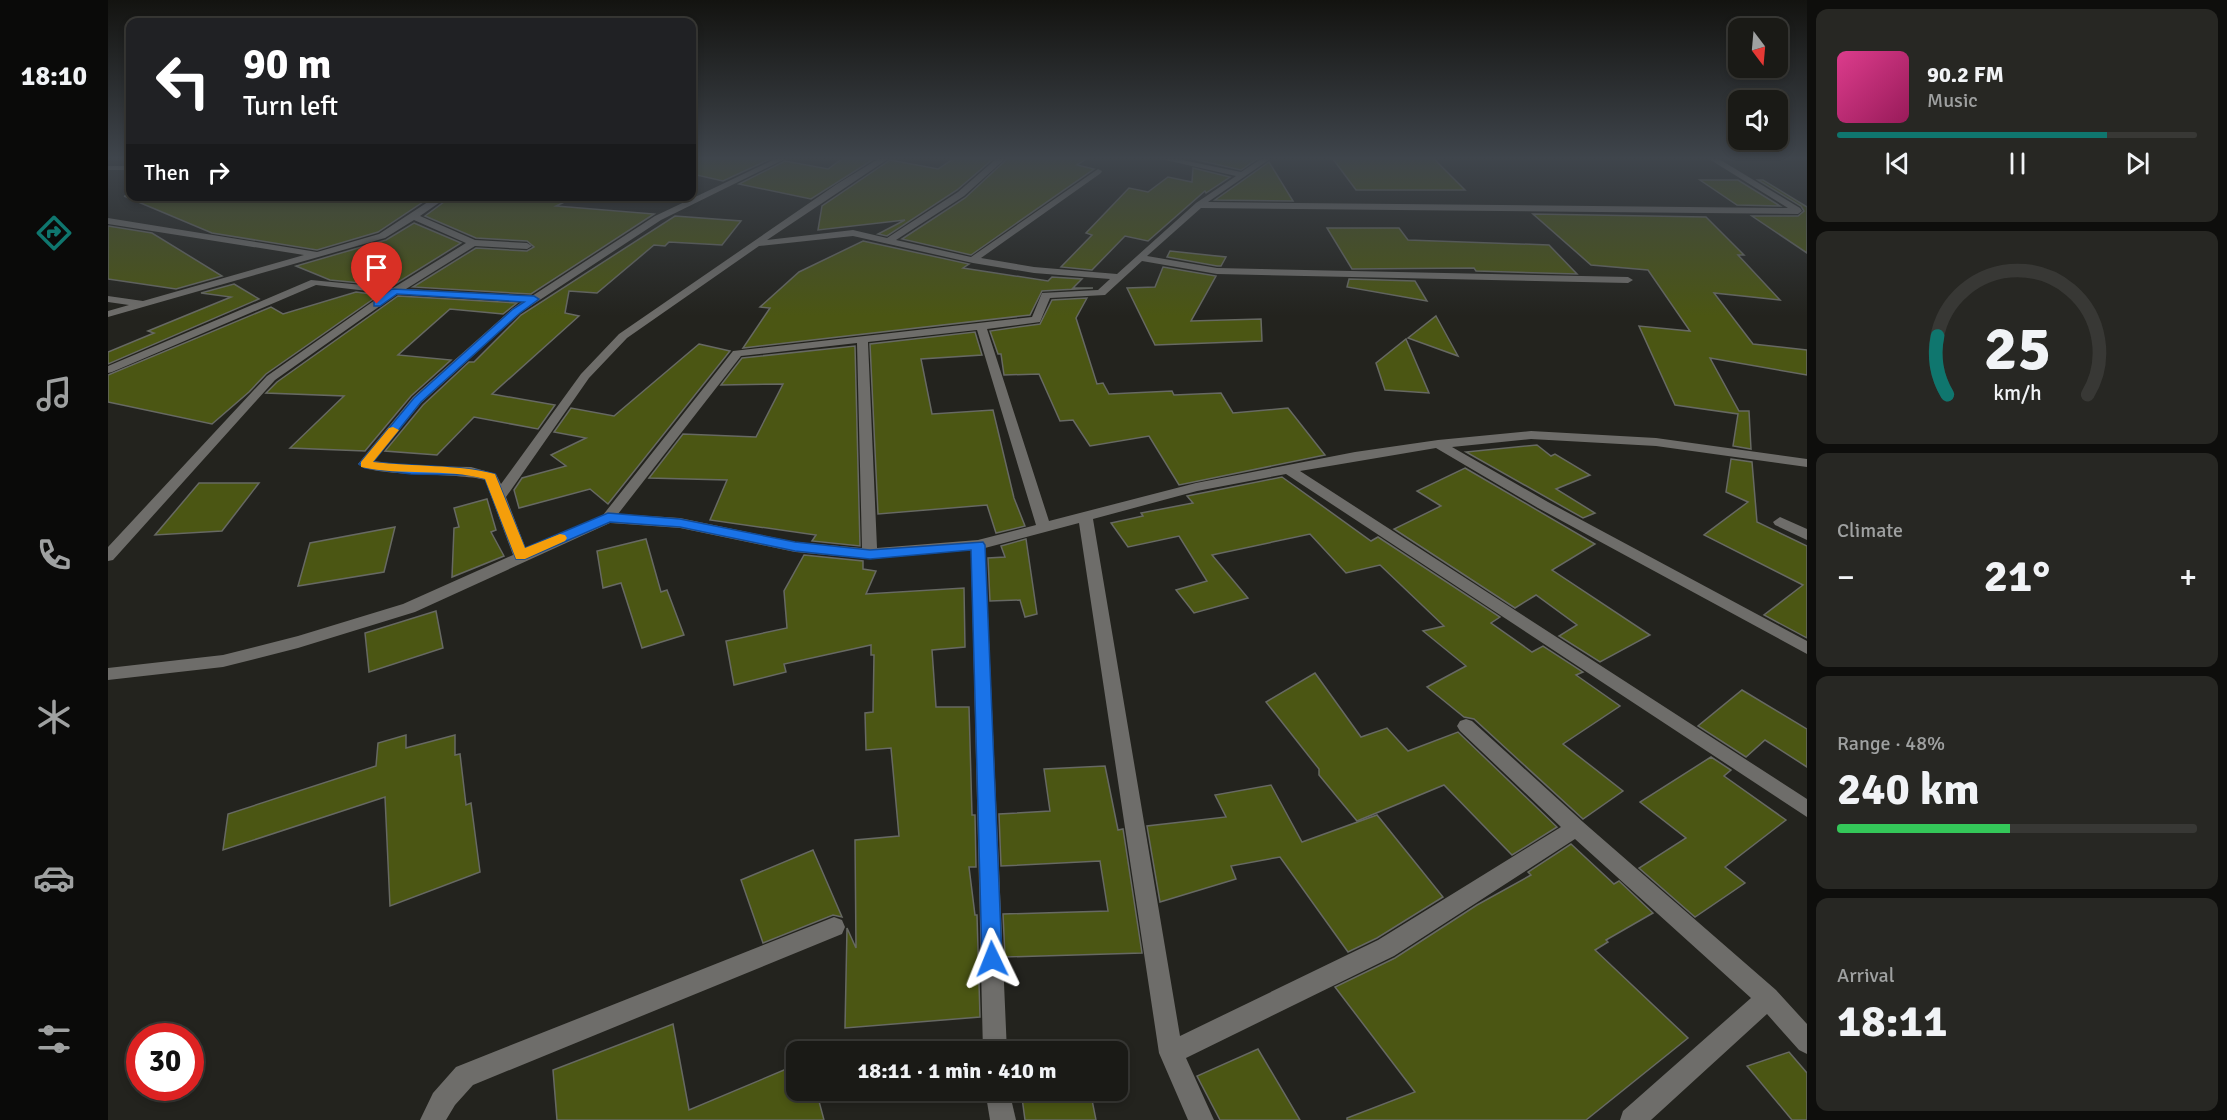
<!DOCTYPE html>
<html lang="en">
<head>
<meta charset="utf-8">
<style>
	body { margin:0; font-family:Signika,sans-serif; background:#272723; color:#f1f3f6; height:100vh; display:flex; flex-direction:column; font-size:22px; white-space:nowrap }
	* { box-sizing:border-box; margin:0 }
	p { font-size:20px; color:#9fa1a1 }
	.icon { flex:none; width:33px; height:33px; fill:none; stroke:currentColor; stroke-width:2; stroke-linecap:round; stroke-linejoin:round }
	.map { position:relative; flex:1; overflow:hidden }
	.side { display:flex; flex-direction:column; gap:9px; padding:9px; background:#0e0e0c; width:420px }
	.side>* { flex:none }
	.guide { position:absolute; left:18px; top:18px; width:570px; height:183px; border-radius:12px; box-shadow:0 3px 9px #0003,0 0 0 2px #383835; background:#202124; color:#fff; overflow:hidden }
	.needle { width:39px; rotate:164deg }
	.controls { position:absolute; left:1620px; top:18px; display:grid; gap:12px }
	.controls a { display:grid; place-items:center; width:60px; height:60px; border-radius:12px; background:#1a1a16; box-shadow:0 3px 9px #0003,0 0 0 2px #383835; font-size:30px }
	.speed { position:absolute; left:18px; top:1023px; display:flex; gap:12px; font-size:30px; font-weight:700; text-align:center }
	.speed>* { display:grid; place-content:center; width:78px; height:78px; border-radius:50%; background:#1a1a16; box-shadow:0 3px 9px #0003,0 0 0 2px #383835; line-height:1 }
	.speed .limit { border:9px solid #d22; background:#fff; color:#111 }
	.pin { position:absolute; display:grid; place-items:center; width:51px; height:51px; color:#fff; margin:-62px -26px; border-radius:50% 50% 50% 0; rotate:-45deg; box-shadow:0 0 6px #0007 }
	.pin .icon { rotate:45deg }
	.me { position:absolute; width:66px; margin:-33px; rotate:358deg; stroke-linejoin:round; filter:drop-shadow(0 0 4px #0008) }
	.turn { display:flex; align-items:center; gap:21px; height:126px; padding:0 18px; font-size:27px }
	.turn .icon { width:78px; height:78px; stroke-width:2.5 }
	.turn b { display:block; font-size:42px; line-height:51px }
	.then { display:flex; align-items:center; height:57px; padding:0 18px; background:#0003; gap:12px; font-size:22px }
	.big { font-size:45px; font-weight:800; line-height:1.1 }
	.side .card { flex:1; display:flex; flex-direction:column; justify-content:center; gap:9px; min-width:0; padding:0 21px; border-radius:12px; background:#272723 }
	.side .dial { align-items:center; gap:0 }
	.dial svg { height:156px; overflow:visible; fill:none; stroke:#383835; stroke-width:7; stroke-linecap:round; text-anchor:middle }
	.dial text { fill:#f1f3f6; stroke:none }
	.song { display:flex; align-items:center; gap:18px }
	.cover { width:72px; height:72px; border-radius:9px; background:linear-gradient(135deg,hsl(330 70% 55%),hsl(330 70% 35%)) }
	.played { height:6px; border-radius:3px; background:linear-gradient(90deg,#0f766e 75%,#383835 75%) }
	.keys { display:flex; justify-content:space-around; direction:ltr }
	.heat { display:flex; justify-content:space-between; align-items:center; font-size:33px; direction:ltr }
	.charge { height:9px; border-radius:4px; background:linear-gradient(90deg,#34c759 48%,#383835 0) }
	.trip { position:absolute; left:678px; top:1041px; width:342px; height:60px; border-radius:12px; background:#1a1a16; box-shadow:0 3px 9px #0003,0 0 0 2px #383835; font-weight:800; line-height:60px; text-align:center }
	main { display:flex; flex:1; min-height:0 }
	.menu { display:flex; flex-direction:column; width:108px; justify-content:space-around; align-items:center; background:#0a0a09; color:#9fa1a1 }
	.menu .icon { width:42px; height:42px }
	.menu .current { color:#0f766e }
	.menu b { font-size:27px; color:#f1f3f6 }
	.map>svg:first-child { display:block }
	.building { fill:#4b5613; stroke:#676963; stroke-width:1.5 }
	.lines { fill:none; stroke-linecap:round; stroke-linejoin:round }
	.minor { fill:#6e6d6a; fill-rule:evenodd }
	.route { fill:#1a73e8; stroke:#114b97; stroke-width:1.5 }
	.slow { fill:#f59e0b }
</style>
</head>
<body>
<main>
<nav class="menu">
<b>18:10</b>
<svg class="icon current" aria-label="directions" viewBox="0 0 24 24"><path d="M12 3l9 9-9 9-9-9zM9 14v-3h6M13 9l2 2-2 2"/></svg>
<svg class="icon" aria-label="music" viewBox="0 0 24 24"><path d="M9 18V5l10-2v13"/><circle cx="6" cy="18" r="3"/><circle cx="16" cy="16" r="3"/></svg>
<svg class="icon" aria-label="phone" viewBox="0 0 24 24"><path d="M5 4h4l2 5-3 2q2 4 5 5l2-3 5 2v4C11 20 4 13 5 4z"/></svg>
<svg class="icon" aria-label="climate" viewBox="0 0 24 24"><path d="M12 3v18M4 7l16 10M4 17L20 7"/></svg>
<svg class="icon" aria-label="car" viewBox="0 0 24 24"><path d="M5 17H2v-5l4-1 3-4h7l3 4 3 1v5h-3M9 17h6M6 11h13"/><circle cx="7" cy="17" r="2"/><circle cx="17" cy="17" r="2"/></svg>
<svg class="icon" aria-label="filters" viewBox="0 0 24 24"><path d="M4 7h16M4 17h16"/><circle cx="9" cy="7" r="2"/><circle cx="15" cy="17" r="2"/></svg>
</nav>
<div class="map">
<svg width="1699" height="1120" viewBox="0 0 1699 1120">
	<rect width="100%" height="100%" fill="#23231e"/>
	<g class="building">
		<polygon points="584,159 662,159 615,181 584,174"/>
		<polygon points="734,159 766,159 703,199 631,184 677,161 720,169"/>
		<polygon points="845,159 885,159 849,190 779,236 770,234 797,220 710,230 714,206 782,160 830,169"/>
		<polygon points="899,159 978,159 969,165 986,169 863,255 794,239 857,198"/>
		<polygon points="1085,159 1149,159 1133,170"/>
		<polygon points="1225,159 1326,159 1357,190 1248,190"/>
		<polygon points="1161,162 1185,201 1107,200"/>
		<polygon points="1085,168 1122,177 1098,193 1097,191 1040,241 1017,236 984,270 953,267 984,235 978,233 1021,188 1040,192 1060,177 1084,182"/>
		<polygon points="1592,180 1630,180 1672,206 1629,205"/>
		<polygon points="1650,180 1655,180 1699,207 1699,253 1644,216 1690,216 1696,211 1693,206"/>
		<polygon points="16,196 324,196 270,232 209,250 104,233"/>
		<polygon points="353,196 469,196 448,206 546,214 423,294 305,287 368,248 419,251 426,247 419,241 368,238 317,216 336,202"/>
		<polygon points="1425,214 1598,217 1636,255 1630,255 1672,300 1606,293 1645,344 1699,350 1699,375 1602,358 1631,411 1641,411 1643,449 1625,446 1630,414 1567,405 1531,326 1582,331 1540,270 1483,265"/>
		<polygon points="567,216 633,221 614,245 561,242 557,246 546,245 489,293 461,291 457,313 471,316 384,394 447,405 430,429 366,417 329,455 277,451 315,405 361,362 366,362 413,315"/>
		<polygon points="306,223 353,243 284,286 222,280 188,266 278,240"/>
		<polygon points="0,226 44,233 114,276 68,289 0,279"/>
		<polygon points="1219,228 1291,228 1300,240 1441,245 1469,274 1368,271 1366,268 1244,269"/>
		<polygon points="755,241 861,264 855,268 940,281 944,277 974,279 965,288 985,288 934,291 922,315 635,348 662,308 652,307 691,272"/>
		<polygon points="1062,251 1118,257 1113,266 1109,266 1059,257"/>
		<polygon points="1055,267 1108,276 1083,321 1153,319 1154,341 1047,345 1019,288 1047,287"/>
		<polygon points="1241,279 1307,281 1319,301 1239,287"/>
		<polygon points="126,284 151,299 0,364 0,352 46,333 40,331 123,297 93,293"/>
		<polygon points="248,292 271,295 158,374 141,392 104,424 0,402 0,375 163,307 175,314"/>
		<polygon points="290,296 409,303 395,314 342,309 290,355 343,360 303,396 257,451 182,448 236,396 158,393 169,382"/>
		<polygon points="979,298 968,318 989,384 995,383 1001,394 1064,391 1066,395 1113,393 1125,413 1180,408 1217,455 1071,485 1041,436 982,446 965,420 952,421 931,374 896,375 893,354 890,354 882,331 932,324 944,300"/>
		<polygon points="1328,316 1350,356 1300,338"/>
		<polygon points="867,332 874,355 813,359 824,414 885,410 906,498 917,526 888,533 879,505 770,514 762,344"/>
		<polygon points="1298,339 1321,393 1277,390 1268,363"/>
		<polygon points="591,344 622,351 500,504 482,489 411,508 406,490 414,478 458,466 443,455 478,438 446,432 463,408 506,416"/>
		<polygon points="747,346 752,546 704,541 708,535 602,520 619,480 541,478 575,434 648,437 675,384 613,385 634,358"/>
		<polygon points="1429,445 1443,456 1447,454 1482,475 1448,489 1487,513 1475,518 1358,452"/>
		<polygon points="1623,459 1644,462 1649,522 1699,546 1699,638 1656,615 1695,585 1596,535 1640,502 1618,492"/>
		<polygon points="1357,468 1487,544 1444,570 1542,635 1492,662 1451,636 1469,625 1428,595 1407,608 1286,529 1333,506 1309,491"/>
		<polygon points="1174,477 1263,541 1270,537 1392,617 1383,623 1424,652 1435,646 1475,672 1468,675 1512,706 1455,744 1515,791 1475,819 1366,719 1356,717 1319,687 1358,666 1315,631 1336,626 1272,565 1238,573 1202,534 1104,555 1140,598 1086,613 1068,590 1099,581 1071,536 1020,547 1003,523 1035,516 1033,513 1085,503 1079,496"/>
		<polygon points="91,483 151,483 114,531 47,535"/>
		<polygon points="379,499 388,530 383,532 396,556 344,577 346,528 351,527 346,508"/>
		<polygon points="287,527 276,572 190,586 202,543"/>
		<polygon points="538,539 553,592 559,590 576,635 534,648 513,583 495,588 489,551"/>
		<polygon points="918,539 929,614 917,617 912,600 882,601 880,558 897,557 893,546"/>
		<polygon points="696,555 755,561 755,569 768,571 758,594 856,588 857,647 824,650 828,707 861,707 864,815 867,815 868,867 861,867 867,915 869,915 872,1017 737,1028 739,928 748,948 747,840 791,836 783,748 758,750 757,713 765,712 766,655 763,655 763,645 676,664 678,672 626,685 618,641 679,628 676,591"/>
		<polygon points="328,611 335,648 261,672 257,633"/>
		<polygon points="1207,673 1253,737 1279,728 1300,751 1350,732 1449,827 1404,855 1336,785 1249,821 1211,775 1211,769 1158,702"/>
		<polygon points="1634,690 1699,729 1699,767 1657,740 1638,757 1590,726"/>
		<polygon points="298,735 298,748 347,735 347,755 352,754 358,805 363,803 372,872 282,906 277,797 115,850 120,814 268,766 270,743"/>
		<polygon points="1603,757 1623,770 1616,776 1678,820 1617,867 1637,883 1587,917 1531,868 1578,838 1532,802"/>
		<polygon points="997,766 1010,830 1015,829 1034,953 897,957 895,914 1000,911 992,861 893,866 891,814 942,811 936,769"/>
		<polygon points="1163,785 1194,842 1269,815 1335,897 1269,938 1240,952 1172,857 1123,866 1128,879 1052,902 1039,826 1118,817 1107,795"/>
		<polygon points="1463,844 1506,884 1511,881 1545,913 1498,940 1500,942 1487,950 1580,1038 1478,1120 1239,1120 1239,1118 1307,1092 1227,987 1287,958 1369,905 1423,875 1420,872"/>
		<polygon points="705,850 734,917 725,915 655,943 633,880"/>
		<polygon points="565,1024 581,1110 688,1065 688,1090 708,1090 716,1120 449,1120 445,1070"/>
		<polygon points="1150,1049 1192,1120 1112,1120 1089,1076"/>
		<polygon points="1681,1052 1699,1073 1699,1120 1684,1120 1639,1066"/>
		<polygon points="913,1090 982,1090 988,1120 917,1120"/>
	</g>
	<g class="lines">
		<g class="minor">
			<path d="M667,159H677L553,220L412,313L313,403L266,461L303,466L363,467L388,474L393,484L473,374L511,334L729,184L770,159H780L659,240L745,230L779,238L850,192L888,159H897L856,196L788,240L863,257L990,169L994,171L993,173L873,258L926,267L1009,274L1088,203L1128,176L1053,159H1069L1133,172L1153,159H1162L1100,202L1680,208L1601,159H1611L1692,208L1694,211L1690,214L1093,208L1039,256L1109,268L1520,277L1525,280L1520,283L1109,274L1034,261L997,295L942,298L932,322L879,329L941,521L1088,483L1247,452L1330,440L1423,431L1548,438L1699,459V467L1548,446L1423,439L1344,447L1440,502L1699,641V654L1430,508L1328,448L1192,471L1699,799V817L1178,474L1089,491L985,519L1072,1036L1270,940L1453,827L1352,731L1349,726L1352,721L1358,719L1364,721L1475,822L1668,990L1699,1024V1054L1691,1050L1659,1014L1543,1120H1512L1515,1111L1643,998L1467,839L1286,956L1078,1058L1106,1120H1080L1051,1053L971,523L877,548L899,1052H875L863,550L762,559L687,552L572,528L502,523L307,612L190,648L115,667L0,680V668L115,655L190,636L295,604L405,555L377,480C351,472 265,478 250,464L305,397L404,309L415,301L289,294L167,380L5,560L0,561V547L159,376L277,293L208,285L4,372L0,373V366L203,280L285,288L358,243L306,220L277,238L0,317V311L21,305L0,302V296L35,301L196,255L0,224V218L209,252L271,234L329,196H351L335,200L312,216L367,240L419,243L424,246L419,249L367,246L298,289L424,296L547,216ZM745,236L865,263L926,273L1002,279L990,290L934,293L924,317L625,351L495,515L418,549L398,497L481,378L519,338L651,246ZM869,330L928,525L870,540L769,548L760,342ZM749,343L754,548L687,542L572,518L510,514L633,356Z"/>
			<rect x="0" y="166" width="22" height="4"/>
			<polygon points="1672,517 1699,529 1699,540 1667,525 1665,522"/>
			<polygon points="726,917 734,920 737,927 734,934 365,1085 347,1105 338,1120 312,1120 325,1093 348,1067"/>
			<polygon points="877,1090 901,1090 908,1120 882,1120"/>
		</g>
	</g>
	<linearGradient id="sky" x2="0" y2="1"><stop stop-color="#131310"/><stop offset="0.5" stop-color="#3f454c"/><stop offset="1" stop-color="#3f454c" stop-opacity="0"/></linearGradient>
	<rect width="1699" height="316" fill="url(#sky)"/>
	<path class="route" d="M284,289L426,296L431,299L412,313L313,402L265,462C306,467 348,464 387,474L417,548L500,513L572,519L687,542L762,550L875,542L877,545L894,959L891,966L884,969L877,966L874,959L863,550L762,559L687,551L572,527L502,522L417,559H408L377,479L363,475L303,474L257,468L251,464L306,398L405,309L416,302L289,294L272,306H266V302Z"/>
	<path class="slow" d="M285,427L291,430L265,462C306,467 348,464 387,474L417,548L452,534L457,535L459,538L457,541L417,559H408L377,479C337,468 294,476 253,467V462L281,428Z"/>
</svg>
<div class="controls">
<a><svg class="needle" viewBox="-14 -14 28 28"><path d="M0-13l5 13h-10z" fill="#e53935"/><path d="M0 13l5-13h-10z" fill="#9fa1a1"/></svg></a>
<a><svg class="icon" aria-label="sound" viewBox="0 0 24 24"><path d="M4 9h4l5-4v14l-5-4H4zM17 9q2 3 0 6"/></svg></a>
</div>
<div class="speed"><div class="limit">30</div></div>
<div class="pin" style="left:269px;top:304px;background:#d93025"><svg class="icon" aria-label="arrive" viewBox="0 0 24 24"><path d="M6 21V4h12l-3 4 3 4H6"/></svg></div>
<svg class="me" style="left:884px;top:959px" viewBox="-20 -20 40 40"><path d="M0-17L14 15 0 8-14 15z" fill="#1a73e8" stroke="#fff" stroke-width="4"/></svg>
<div class="trip">18:11 · 1 min · 410 m</div>
<div class="guide">
<div class="turn"><svg class="icon" aria-label="left" viewBox="0 0 24 24"><path d="M17 20v-9H6M10 6l-5 5 5 5"/></svg><div><b>90 m</b>Turn left</div></div>
<div class="then">Then<svg class="icon" aria-label="right" viewBox="0 0 24 24"><path d="M7 20v-9h11M14 6l5 5-5 5"/></svg></div>
</div>
</div>
<section class="side">
<div class="card">
<div class="song"><i class="cover"></i><div><b>90.2 FM</b><p>Music</p></div></div>
<div class="played"></div>
<div class="keys"><svg class="icon" aria-label="previous" viewBox="0 0 24 24"><path d="M18 5L8 12l10 7zM5 5v14"/></svg><svg class="icon" aria-label="pause" viewBox="0 0 24 24"><path d="M8 5v14M16 5v14"/></svg><svg class="icon" aria-label="next" viewBox="0 0 24 24"><path d="M6 5l10 7-10 7zM19 5v14"/></svg></div>
</div>
<div class="card dial"><svg viewBox="0 0 100 80">
<path d="M14 69A42 42 0 1 1 86 69"/>
<path d="M14 69A42 42 0 0 1 9 39" stroke="#0f766e"/>
<text x="50" y="56" font-size="32" font-weight="700">25</text>
<text x="50" y="72" font-size="11">km/h</text>
</svg></div>
<div class="card"><p>Climate</p>
<div class="heat"><a>−</a><b class="big">21°</b><a>+</a></div>
</div>
<div class="card"><p>Range · 48%</p><b class="big">240 km</b><div class="charge"></div></div>
<div class="card"><p>Arrival</p><b class="big">18:11</b></div>
</section>
</main>
</body>
</html>
